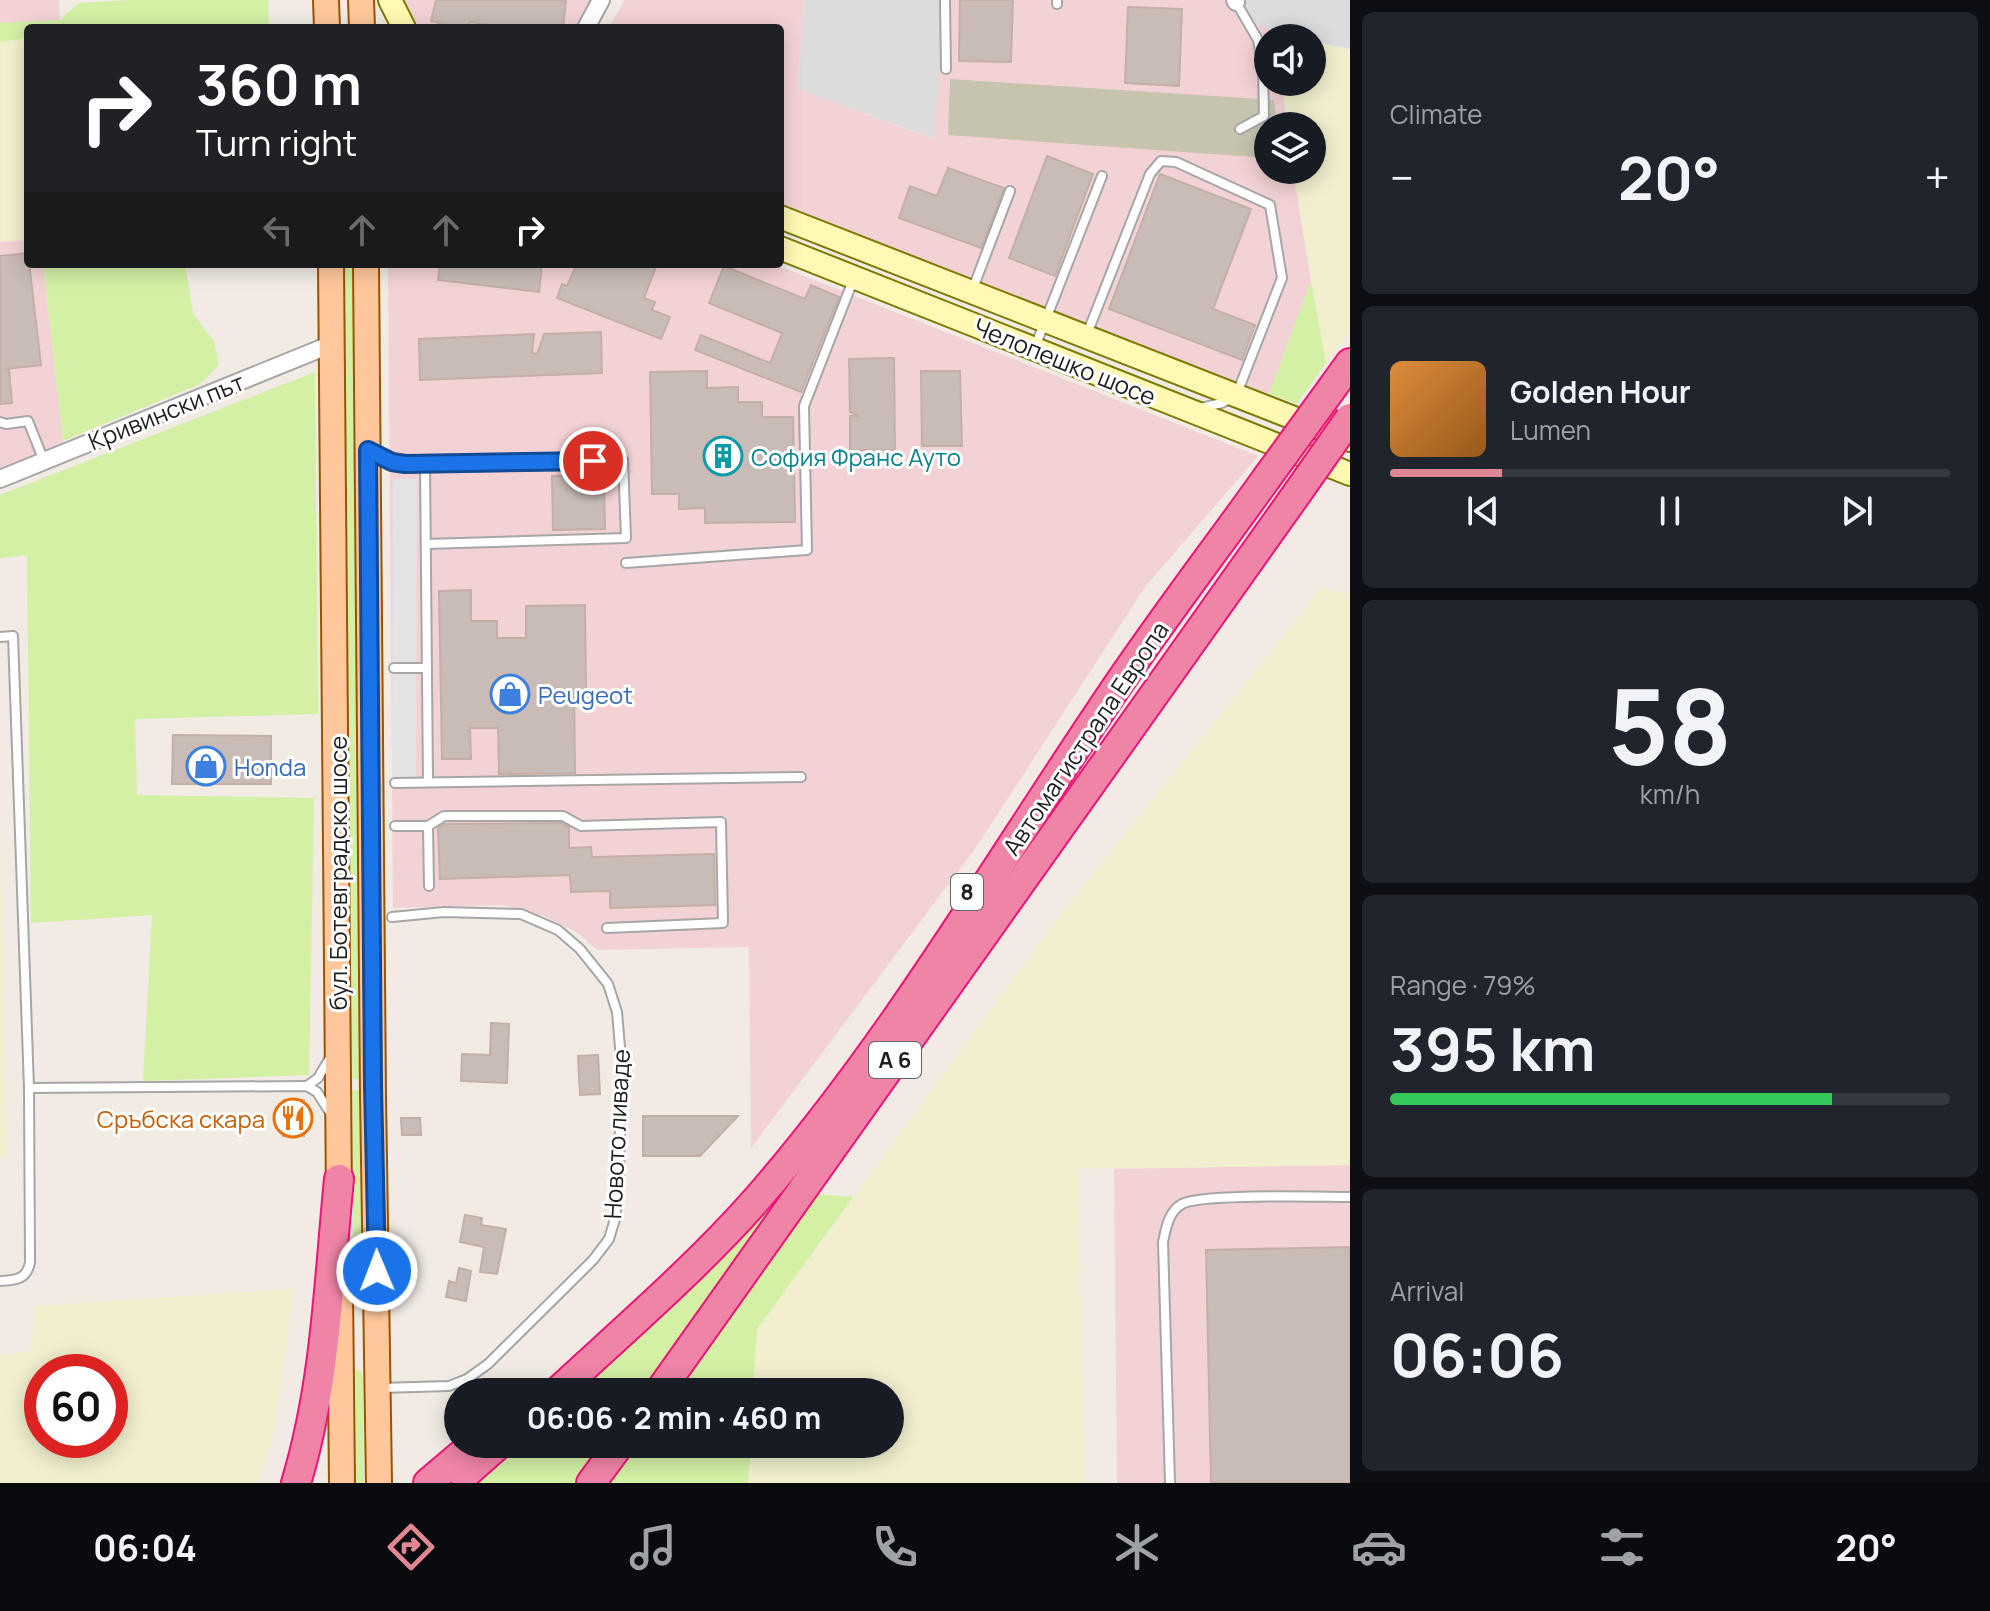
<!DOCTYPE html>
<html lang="en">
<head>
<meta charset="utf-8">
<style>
	body { margin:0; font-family:Manrope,sans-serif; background:#20242c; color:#f1f3f6; height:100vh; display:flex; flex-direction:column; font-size:30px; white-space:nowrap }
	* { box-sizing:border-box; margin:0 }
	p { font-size:26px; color:#9ea1a6 }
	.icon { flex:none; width:44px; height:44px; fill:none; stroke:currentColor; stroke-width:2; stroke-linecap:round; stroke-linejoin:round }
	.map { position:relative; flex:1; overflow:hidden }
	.sheet { display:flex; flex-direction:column; gap:12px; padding:12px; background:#0d0f14; width:640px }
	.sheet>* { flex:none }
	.banner { position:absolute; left:24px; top:24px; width:760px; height:244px; border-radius:8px; box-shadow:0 4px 20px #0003; background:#202124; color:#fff; overflow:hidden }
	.buttons { position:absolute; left:1254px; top:24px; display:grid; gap:16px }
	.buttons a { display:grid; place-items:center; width:72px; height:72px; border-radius:50%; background:#171b24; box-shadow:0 4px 20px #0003; font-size:40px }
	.speed { position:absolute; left:24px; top:1354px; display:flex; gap:16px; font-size:40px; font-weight:700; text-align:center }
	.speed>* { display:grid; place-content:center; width:104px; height:104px; border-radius:50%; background:#171b24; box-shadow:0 4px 20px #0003; line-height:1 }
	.speed .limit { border:12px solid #d22; background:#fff; color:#111 }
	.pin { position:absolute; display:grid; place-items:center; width:68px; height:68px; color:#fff; margin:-34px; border:4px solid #fff; border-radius:50%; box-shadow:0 2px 8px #0007 }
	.me { position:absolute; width:88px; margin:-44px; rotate:359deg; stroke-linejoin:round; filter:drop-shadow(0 0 6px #0008) }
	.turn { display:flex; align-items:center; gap:28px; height:168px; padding:0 40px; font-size:36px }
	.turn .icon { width:104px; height:104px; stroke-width:2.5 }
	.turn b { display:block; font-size:56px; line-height:68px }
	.lanes { display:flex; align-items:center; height:76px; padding:0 40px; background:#0003; justify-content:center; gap:40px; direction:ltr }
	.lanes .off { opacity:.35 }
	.big { font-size:60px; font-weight:700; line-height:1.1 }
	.sheet .card { flex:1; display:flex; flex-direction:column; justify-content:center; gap:12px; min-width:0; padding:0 28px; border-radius:12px; background:#20242c }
	.sheet .dial { align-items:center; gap:0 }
	.dial b { font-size:104px; line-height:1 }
	.song { display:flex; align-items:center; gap:24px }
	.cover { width:96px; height:96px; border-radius:12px; background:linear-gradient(135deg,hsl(30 70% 55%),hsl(30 70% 35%)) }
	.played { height:8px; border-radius:4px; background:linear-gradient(90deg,#e18693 20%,#363941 20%) }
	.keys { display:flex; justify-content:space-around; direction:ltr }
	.heat { display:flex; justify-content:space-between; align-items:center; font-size:44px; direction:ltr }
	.charge { height:12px; border-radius:6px; background:linear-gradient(90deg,#34c759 79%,#363941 0) }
	.trip { position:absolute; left:444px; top:1378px; width:460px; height:80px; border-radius:40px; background:#171b24; box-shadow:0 4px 20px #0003; font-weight:700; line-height:80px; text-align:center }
	.menu { display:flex; height:128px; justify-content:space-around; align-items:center; background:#090b0e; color:#9ea1a6 }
	.menu .icon { width:56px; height:56px }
	.menu .current { color:#e18693 }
	.menu b { font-size:36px; color:#f1f3f6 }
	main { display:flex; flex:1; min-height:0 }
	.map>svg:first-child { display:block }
	.residential { fill:#dddcdc }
	.commercial { fill:#f3d2d5 }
	.construction { fill:#c6c3af }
	.farmland { fill:#f1efce; fill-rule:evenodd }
	.grass { fill:#d3f0a5 }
	.parking { fill:#e3e3e3 }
	.building { fill:#c9bcb7; stroke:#c4afa5; stroke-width:2 }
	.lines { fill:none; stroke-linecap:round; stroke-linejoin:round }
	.lane-casing { stroke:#a6a6a6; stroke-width:12 }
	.street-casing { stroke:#a6a6a6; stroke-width:20 }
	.secondary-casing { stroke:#7c7900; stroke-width:26 }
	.primary-casing { stroke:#9a5300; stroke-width:28 }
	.highway-casing { stroke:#ec1479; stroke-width:32 }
	.lane { stroke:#fff; stroke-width:8 }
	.street { stroke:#fff; stroke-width:16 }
	.secondary { stroke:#fff9b4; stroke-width:22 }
	.primary { stroke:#ffc79b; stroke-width:24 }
	.highway { stroke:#ef84a6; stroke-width:28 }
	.highway-bridge-casing { stroke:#ec1479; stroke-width:32; stroke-linecap:butt }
	.highway-bridge { stroke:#ef84a6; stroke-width:28 }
	.route-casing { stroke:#114b97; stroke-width:20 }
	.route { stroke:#1a73e8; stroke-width:14 }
	.labels { text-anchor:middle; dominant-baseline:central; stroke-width:6; stroke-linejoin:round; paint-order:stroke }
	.shield { fill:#fff; stroke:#626262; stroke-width:2 }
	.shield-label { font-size:22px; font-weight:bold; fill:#1f1f1f }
	.street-label { font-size:24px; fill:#1f1f1f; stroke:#fff }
	.culture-label { font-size:24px; fill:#0d838f; stroke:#fff; text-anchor:start }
	.shop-label { font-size:24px; fill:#366cbe; stroke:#fff; text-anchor:start }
	.food-label { font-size:24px; fill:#c56008; stroke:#fff; text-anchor:end }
</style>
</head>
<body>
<main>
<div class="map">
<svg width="1350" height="1483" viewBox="0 0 1350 1483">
	<rect width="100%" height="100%" fill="#f1ebe4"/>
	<g class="residential">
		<polygon points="804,0 945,0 935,139 798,89"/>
		<polygon points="1225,0 1350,0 1350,46 1349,49 1312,41 1312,38 1276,32 1236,17"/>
	</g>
	<g class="commercial">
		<polygon points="0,0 59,0 60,20 0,23"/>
		<polygon points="394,0 601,0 586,28 404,28"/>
		<polygon points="625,0 804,0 798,89 934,139 945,0 1225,0 1236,17 1276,32 1277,38 1268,38 1268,82 1282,82 1287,126 1268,126 1268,170 1293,170 1311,281 1269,394 994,293 780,205 780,28 608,28"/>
		<polygon points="28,240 28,264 43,264 63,441 70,450 0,479 0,242"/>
		<polygon points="388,264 774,264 1258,456 1145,587 977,846 751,1148 749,947 597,950 578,933 544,916 503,905 393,908"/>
		<polygon points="1350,1165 1350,1483 1117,1483 1114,1169"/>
	</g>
	<polygon class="construction" points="950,79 1274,100 1277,126 1268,126 1268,158 948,135"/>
	<g class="farmland">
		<polygon points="28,38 28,240 0,242 0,42"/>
		<polygon points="1312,41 1350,50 1350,331 1326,363 1293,170 1312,170 1312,126 1287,126 1282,82 1312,82"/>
		<polygon points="1321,588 1350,594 1350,1165 1078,1169 1085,1483 748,1483 751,1444 890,1444 890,1392 753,1392 757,1329 1060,915"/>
		<polygon points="0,820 7,1156 0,1158"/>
		<path d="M294,1289L274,1431L258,1483H0V1356L31,1351L35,1306ZM110,1372V1440H42V1372Z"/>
	</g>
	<g class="grass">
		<polygon points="130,0 268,0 269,27 28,28 28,38 0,42 0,23 60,20 79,3"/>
		<polygon points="43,264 185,264 193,313 214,342 219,365 200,384 63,441"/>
		<polygon points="344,264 354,264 361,1079 352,1079"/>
		<polygon points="1311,281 1326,363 1297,404 1269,394"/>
		<polygon points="315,372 318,714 135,719 137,795 314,798 309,1075 143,1081 152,915 31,923 27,555 0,558 0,495"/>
		<polygon points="352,1090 360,1090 361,1297 359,1300 354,1297"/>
		<polygon points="813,1151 644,1392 577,1392"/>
		<polygon points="815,1194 853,1197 757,1329 753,1392 671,1392"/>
		<polygon points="356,1370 360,1371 363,1376 364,1483 356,1483"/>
		<polygon points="521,1444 604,1444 575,1483 473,1483"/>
		<polygon points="634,1444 751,1444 748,1483 606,1483"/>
	</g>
	<polygon class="parking" points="393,478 417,479 416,788 392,788"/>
	<g class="building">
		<polygon points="436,0 566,0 563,28 516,28 470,22 468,28 459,28 431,21"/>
		<polygon points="960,0 1013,0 1011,62 959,61"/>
		<polygon points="1128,7 1182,9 1179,86 1125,83"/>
		<polygon points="1047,156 1093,174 1055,276 1009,258"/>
		<polygon points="948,168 1004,188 981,248 899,218 910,186 937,196"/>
		<polygon points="1160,174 1251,209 1213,309 1255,325 1242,360 1109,309"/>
		<polygon points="28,253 41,365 4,369 9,369 12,403 0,404 0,256"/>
		<polygon points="440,264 542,264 539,292 438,280"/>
		<polygon points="577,264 657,264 644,298 655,302 652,310 670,317 661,339 557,298 562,284 567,286"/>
		<polygon points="724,266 805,299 811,285 839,297 801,392 695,350 701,335 770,363 782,333 709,303"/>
		<polygon points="601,332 602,373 420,380 419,339 534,334 532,353 537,354 544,334"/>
		<polygon points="894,358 895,450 850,450 850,416 859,416 850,412 849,359"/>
		<polygon points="707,371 707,388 738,387 738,402 762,402 762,417 793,417 795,522 705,523 705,508 679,509 679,494 652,494 650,372"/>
		<polygon points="921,371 960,371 962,446 922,446"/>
		<polygon points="604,475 605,529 553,530 552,476"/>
		<polygon points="471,590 471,621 497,621 497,638 526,638 526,606 585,605 586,690 574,690 575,773 499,774 498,728 470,728 471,759 442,759 439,591"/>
		<polygon points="173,735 271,736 271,784 172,784"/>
		<polygon points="561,823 569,827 569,848 591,847 592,857 714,854 715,905 610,908 610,891 571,892 570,875 440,879 438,828 444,824"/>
		<polygon points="491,1023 509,1024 507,1083 461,1081 462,1054 490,1055"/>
		<polygon points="598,1055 600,1094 580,1095 578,1056"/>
		<polygon points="284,1100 304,1100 304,1136 283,1136"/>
		<polygon points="643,1116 738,1116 700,1156 643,1156"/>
		<polygon points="401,1118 420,1118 421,1135 402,1135"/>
		<polygon points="465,1215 482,1218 481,1225 506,1229 497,1274 480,1272 484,1247 460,1242"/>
		<polygon points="1350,1247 1350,1483 1211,1483 1206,1250"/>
		<polygon points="459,1268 471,1271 466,1301 446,1297 449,1281 456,1283"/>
	</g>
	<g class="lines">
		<g class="lane-casing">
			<g id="lane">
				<polyline points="945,0 946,69"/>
				<polyline points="1057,0 1057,4"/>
				<polyline points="1236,2 1258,40 1263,66 1264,116 1240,129"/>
				<polyline points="972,291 1010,191"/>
				<polyline points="1087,334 1150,174 1161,161 1176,162 1270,205 1282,278 1236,396 1222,403 1200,408"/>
				<polyline points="1035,347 1102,176"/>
				<polyline points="0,422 6,424 28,421 44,461"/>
				<polyline points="373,453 392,462 405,464 623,460 626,538 426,544"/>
				<polyline points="425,464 428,782"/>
				<polyline points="626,563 807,550 804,406 854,278"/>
				<path d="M0,637L13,636L29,1088L30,1262C27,1280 15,1280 0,1281"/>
				<polyline points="394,668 427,668"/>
				<polyline points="395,783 801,777"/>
				<polyline points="395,826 428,826 429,886"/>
				<polyline points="428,826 444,816 563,816 581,826 721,822 723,923 607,928"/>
				<polyline points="307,1086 318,1078 331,1056"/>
				<polyline points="29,1088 307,1086 317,1092 331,1114"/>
				<polyline points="380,1388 449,1386 467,1379 488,1364 593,1260 609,1239 615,1219 619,1183 621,1059 617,1012 608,984 580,949 558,930 521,914 444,912 392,917"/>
				<path d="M1170,1483L1163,1242C1166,1229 1168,1212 1182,1204C1201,1193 1321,1197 1350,1197"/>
			</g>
		</g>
		<g class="street-casing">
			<g id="street">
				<polyline points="1235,0 1236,2"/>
				<polyline points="586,28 601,0"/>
				<polyline points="0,479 332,344"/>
			</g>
		</g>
		<g class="secondary-casing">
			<g id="secondary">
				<polyline points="390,0 404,28"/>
				<polyline points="780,217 1350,440"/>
				<polyline points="780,248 1350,474"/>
			</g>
		</g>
		<g class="primary-casing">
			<g id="primary">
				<polyline points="326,0 327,28"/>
				<polyline points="361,0 362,28"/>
				<polyline points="331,264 339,1197"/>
				<polyline points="366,264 373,1095 379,1483"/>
				<polyline points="340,1289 342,1483"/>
			</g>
		</g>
		<g class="highway-casing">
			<g id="highway">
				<polyline points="1335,384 1350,363"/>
				<path d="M557,1392C625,1329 696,1268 757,1199C888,1049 990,875 1101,710C1153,631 1211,556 1266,479"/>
				<polyline points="659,1392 1298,492"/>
				<polyline points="464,1475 499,1444"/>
				<path d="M296,1483C326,1385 329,1280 339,1179"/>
				<polyline points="428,1483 474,1444"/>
				<polyline points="591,1483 620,1444"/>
			</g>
		</g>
		<use href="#lane" class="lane"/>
		<use href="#street" class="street"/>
		<use href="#secondary" class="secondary"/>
		<use href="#primary" class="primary"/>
		<use href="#highway" class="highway"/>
		<g class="highway-bridge-casing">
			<g id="highway-bridge">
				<polyline points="1266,479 1335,384"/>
				<polyline points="1298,492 1350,418"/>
			</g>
		</g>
		<use href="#highway-bridge" class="highway-bridge"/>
	</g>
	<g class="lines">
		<g class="route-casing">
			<polyline id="route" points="377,1271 373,1085 368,450 392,462 405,464 593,461"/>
		</g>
		<use href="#route" class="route"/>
	</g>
	<defs>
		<g id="building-ring" transform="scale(2)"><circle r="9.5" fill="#fff" stroke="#0f9aa8" stroke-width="1.5"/><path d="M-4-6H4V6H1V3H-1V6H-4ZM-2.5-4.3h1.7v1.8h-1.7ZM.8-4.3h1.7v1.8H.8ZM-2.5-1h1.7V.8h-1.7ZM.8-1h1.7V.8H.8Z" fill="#0f9aa8"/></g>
		<g id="shop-ring" transform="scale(2)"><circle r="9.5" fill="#fff" stroke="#3f7fe0" stroke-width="1.5"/><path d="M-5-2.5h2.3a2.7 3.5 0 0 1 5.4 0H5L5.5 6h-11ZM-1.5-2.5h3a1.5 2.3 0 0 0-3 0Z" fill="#3f7fe0"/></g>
		<g id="restaurant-ring" transform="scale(2)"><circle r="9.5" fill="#fff" stroke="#e8710a" stroke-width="1.5"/><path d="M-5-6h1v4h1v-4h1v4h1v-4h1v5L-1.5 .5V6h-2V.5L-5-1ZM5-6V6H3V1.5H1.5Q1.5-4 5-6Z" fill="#e8710a"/></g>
	</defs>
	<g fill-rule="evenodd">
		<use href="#building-ring" x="723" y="456"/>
		<use href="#shop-ring" x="510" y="694"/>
		<use href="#shop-ring" x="206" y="766"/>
		<use href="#restaurant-ring" x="293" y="1118"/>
	</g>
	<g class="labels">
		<g class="shield">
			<rect x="951" y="874" width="32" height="36" rx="6"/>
			<rect x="869" y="1042" width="52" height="36" rx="6"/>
		</g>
		<g class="shield-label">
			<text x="967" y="892">8</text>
			<text x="895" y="1060">A 6</text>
		</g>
		<g class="street-label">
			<text transform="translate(1065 361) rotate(22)">Челопешко шосе</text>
			<text transform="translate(166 411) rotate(-22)">Кривински път</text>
			<text transform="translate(1085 738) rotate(-56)">Автомагистрала Европа</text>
			<text transform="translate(337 873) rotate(-90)">бул. Ботевградско шосе</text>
			<text transform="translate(616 1134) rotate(-87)">Новото ливаде</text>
		</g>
		<g class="culture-label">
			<text x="751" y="456">София Франс Ауто</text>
		</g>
		<g class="shop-label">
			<text x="538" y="694">Peugeot</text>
			<text x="234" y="766">Honda</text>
		</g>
		<g class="food-label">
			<text x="265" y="1118">Сръбска скара</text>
		</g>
	</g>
</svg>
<div class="buttons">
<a><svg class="icon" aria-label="sound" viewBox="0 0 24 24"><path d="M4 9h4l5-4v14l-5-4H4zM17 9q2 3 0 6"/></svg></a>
<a><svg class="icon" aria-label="layers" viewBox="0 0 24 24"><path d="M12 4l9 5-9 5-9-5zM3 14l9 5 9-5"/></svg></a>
</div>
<div class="speed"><div class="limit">60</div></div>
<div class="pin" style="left:593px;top:461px;background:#d93025"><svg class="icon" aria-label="arrive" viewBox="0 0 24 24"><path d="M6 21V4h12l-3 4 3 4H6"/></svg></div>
<svg class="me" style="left:377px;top:1271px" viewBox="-20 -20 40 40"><circle r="17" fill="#1a73e8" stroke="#fff" stroke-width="3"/><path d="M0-11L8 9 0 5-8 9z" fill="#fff"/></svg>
<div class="trip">06:06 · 2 min · 460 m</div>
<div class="banner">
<div class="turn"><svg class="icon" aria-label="right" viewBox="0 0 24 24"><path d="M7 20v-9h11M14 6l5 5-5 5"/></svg><div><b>360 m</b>Turn right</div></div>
<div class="lanes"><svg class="icon off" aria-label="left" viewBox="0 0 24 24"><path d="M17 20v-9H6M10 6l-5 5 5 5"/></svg><svg class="icon off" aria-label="ahead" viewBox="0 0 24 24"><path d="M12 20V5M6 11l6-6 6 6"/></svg><svg class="icon off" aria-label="ahead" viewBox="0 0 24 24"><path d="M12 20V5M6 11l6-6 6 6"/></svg><svg class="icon" aria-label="right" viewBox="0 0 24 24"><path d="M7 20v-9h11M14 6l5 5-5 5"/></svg></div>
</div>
</div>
<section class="sheet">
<div class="card"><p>Climate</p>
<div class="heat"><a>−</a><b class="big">20°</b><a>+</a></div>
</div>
<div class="card">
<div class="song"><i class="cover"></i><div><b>Golden Hour</b><p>Lumen</p></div></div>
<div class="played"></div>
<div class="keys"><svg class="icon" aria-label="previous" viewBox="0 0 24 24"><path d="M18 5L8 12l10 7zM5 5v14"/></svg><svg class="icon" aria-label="pause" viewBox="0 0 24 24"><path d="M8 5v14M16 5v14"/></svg><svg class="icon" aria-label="next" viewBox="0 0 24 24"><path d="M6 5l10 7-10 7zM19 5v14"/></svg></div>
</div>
<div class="card dial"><b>58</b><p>km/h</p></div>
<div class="card"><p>Range · 79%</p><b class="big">395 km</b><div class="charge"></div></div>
<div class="card"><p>Arrival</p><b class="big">06:06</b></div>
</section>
</main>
<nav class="menu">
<b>06:04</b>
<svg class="icon current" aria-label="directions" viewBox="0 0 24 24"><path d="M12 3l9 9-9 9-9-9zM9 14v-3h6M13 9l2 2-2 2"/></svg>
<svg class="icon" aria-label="music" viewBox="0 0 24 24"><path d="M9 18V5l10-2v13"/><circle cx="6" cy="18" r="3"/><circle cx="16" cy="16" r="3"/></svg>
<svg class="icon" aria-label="phone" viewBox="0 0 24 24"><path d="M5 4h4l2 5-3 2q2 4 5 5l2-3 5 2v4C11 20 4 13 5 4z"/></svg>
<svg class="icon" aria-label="climate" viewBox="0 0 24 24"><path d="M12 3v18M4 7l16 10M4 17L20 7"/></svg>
<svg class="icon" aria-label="car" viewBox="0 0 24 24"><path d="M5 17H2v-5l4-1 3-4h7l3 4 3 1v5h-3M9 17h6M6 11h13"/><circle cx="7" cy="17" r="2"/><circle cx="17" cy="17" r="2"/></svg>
<svg class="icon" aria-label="filters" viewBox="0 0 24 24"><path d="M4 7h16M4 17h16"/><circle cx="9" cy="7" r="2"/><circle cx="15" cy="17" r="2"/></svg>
<b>20°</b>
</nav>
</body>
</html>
